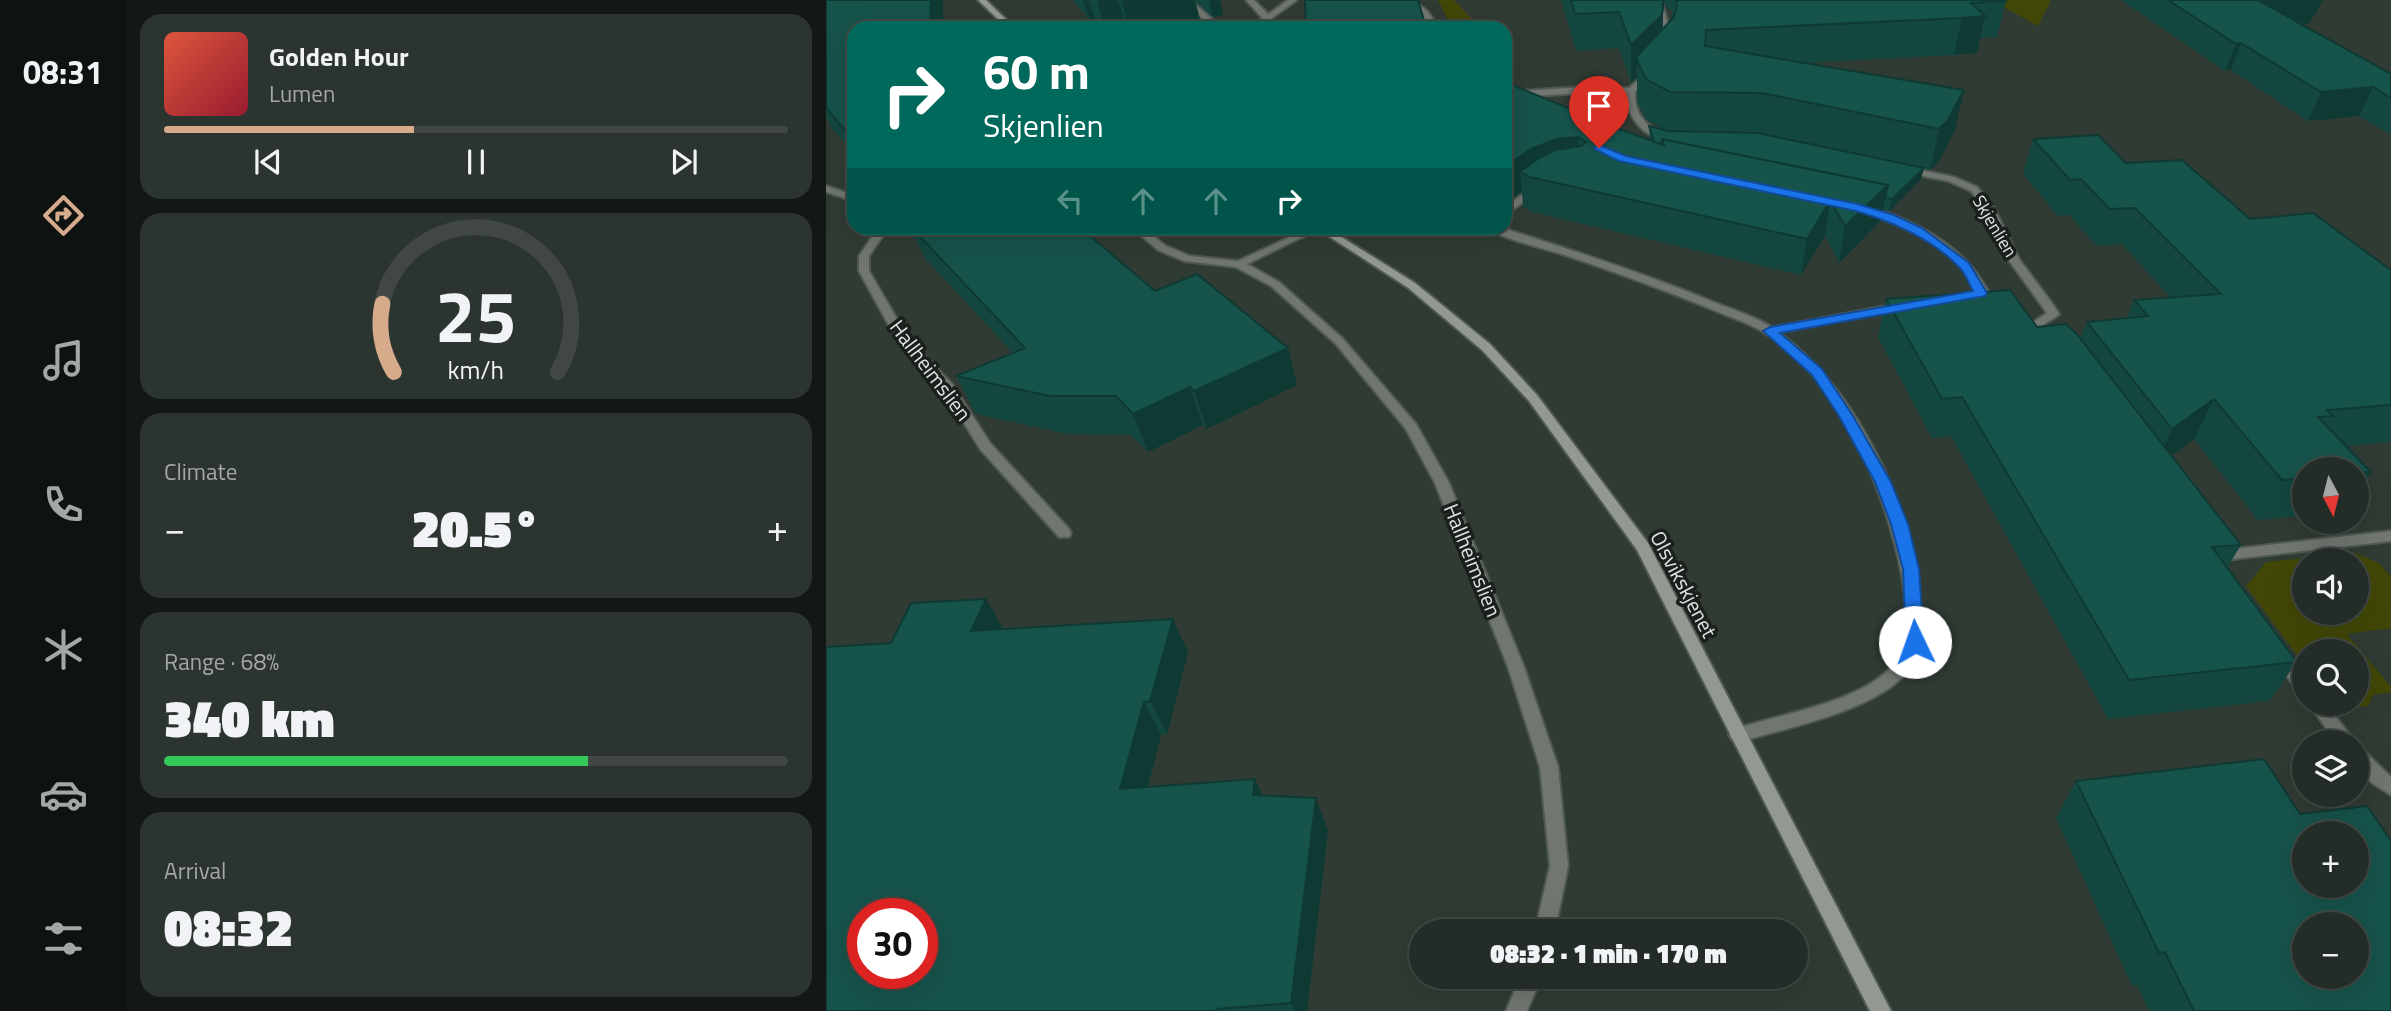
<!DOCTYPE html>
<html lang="en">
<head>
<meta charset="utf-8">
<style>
	body { margin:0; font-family:"Titillium Web",sans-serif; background:#2c342f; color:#f1f3f6; height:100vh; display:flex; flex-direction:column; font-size:26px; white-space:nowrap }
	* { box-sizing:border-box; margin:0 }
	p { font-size:23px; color:#a3a7a7 }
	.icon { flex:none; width:38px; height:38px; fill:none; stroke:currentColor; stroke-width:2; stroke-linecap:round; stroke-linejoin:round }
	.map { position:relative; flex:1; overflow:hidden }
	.side { display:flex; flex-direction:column; gap:14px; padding:14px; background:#141815; width:700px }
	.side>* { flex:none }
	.guide { position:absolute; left:21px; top:21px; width:665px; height:214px; border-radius:21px; box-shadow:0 7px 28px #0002,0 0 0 2px #414844; background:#00695c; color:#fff; overflow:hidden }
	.needle { width:46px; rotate:173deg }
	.fabs { position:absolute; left:1466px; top:457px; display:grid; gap:14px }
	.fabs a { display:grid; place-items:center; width:77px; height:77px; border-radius:50%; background:#242c27; box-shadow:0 7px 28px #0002,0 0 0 2px #414844; font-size:35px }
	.speed { position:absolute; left:21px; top:898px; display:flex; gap:14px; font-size:35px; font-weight:700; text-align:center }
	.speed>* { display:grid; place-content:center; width:91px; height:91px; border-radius:50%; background:#242c27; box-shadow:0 7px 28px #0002,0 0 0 2px #414844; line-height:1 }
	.speed .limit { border:10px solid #d22; background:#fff; color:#111 }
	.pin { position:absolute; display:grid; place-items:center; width:60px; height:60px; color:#fff; margin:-72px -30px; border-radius:50% 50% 50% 0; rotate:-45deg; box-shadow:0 0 7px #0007 }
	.pin .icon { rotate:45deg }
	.me { position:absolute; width:77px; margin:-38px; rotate:357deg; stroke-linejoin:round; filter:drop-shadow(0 0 5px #0008) }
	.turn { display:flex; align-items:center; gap:24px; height:147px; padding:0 21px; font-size:32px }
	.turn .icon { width:91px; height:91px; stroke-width:2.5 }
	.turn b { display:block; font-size:49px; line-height:60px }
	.lanes { display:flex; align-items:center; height:66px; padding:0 21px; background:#0003; justify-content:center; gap:35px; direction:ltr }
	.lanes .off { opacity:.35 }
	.big { font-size:52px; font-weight:800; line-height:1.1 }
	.side .tile { flex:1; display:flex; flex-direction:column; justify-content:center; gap:10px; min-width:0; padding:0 24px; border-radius:21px; background:#2c342f }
	.side .dial { align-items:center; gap:0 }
	.dial svg { height:182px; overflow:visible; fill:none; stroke:#414844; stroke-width:7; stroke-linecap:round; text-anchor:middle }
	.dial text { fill:#f1f3f6; stroke:none }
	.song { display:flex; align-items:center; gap:21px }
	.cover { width:84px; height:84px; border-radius:10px; background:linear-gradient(135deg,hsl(10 70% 55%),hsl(350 70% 35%)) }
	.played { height:7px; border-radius:4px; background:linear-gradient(90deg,#d6ab8b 40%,#414844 40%) }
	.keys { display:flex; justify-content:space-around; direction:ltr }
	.heat { display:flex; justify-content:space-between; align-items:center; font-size:38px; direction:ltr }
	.charge { height:10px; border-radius:5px; background:linear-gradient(90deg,#34c759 68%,#414844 0) }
	.trip { position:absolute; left:583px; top:919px; width:399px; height:70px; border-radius:35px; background:#242c27; box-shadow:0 7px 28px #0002,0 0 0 2px #414844; font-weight:800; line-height:70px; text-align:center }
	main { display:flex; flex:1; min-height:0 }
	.tab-bar { display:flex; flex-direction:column; width:126px; justify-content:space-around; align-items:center; background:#0e1210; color:#a3a7a7 }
	.tab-bar .icon { width:49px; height:49px }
	.tab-bar .current { color:#d6ab8b }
	.tab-bar b { font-size:32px; color:#f1f3f6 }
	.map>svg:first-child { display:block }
	.green { fill:#424707; fill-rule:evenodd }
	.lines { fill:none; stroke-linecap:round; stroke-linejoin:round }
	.lane-casing { stroke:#4f5953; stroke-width:4 }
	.street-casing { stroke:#4f5953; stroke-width:4 }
	.secondary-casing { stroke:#4f5953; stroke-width:4 }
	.lane { fill:#727671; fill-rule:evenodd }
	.street { fill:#727671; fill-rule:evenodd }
	.secondary { fill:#939891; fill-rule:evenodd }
	.wall { fill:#134740 }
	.shaded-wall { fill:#0f3a34 }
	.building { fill:#16534b; stroke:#0f3a34; stroke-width:2; fill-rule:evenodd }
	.route { fill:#1a73e8; stroke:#114b97; stroke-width:2 }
	.labels { text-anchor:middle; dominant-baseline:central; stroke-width:7; stroke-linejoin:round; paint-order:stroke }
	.far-street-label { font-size:18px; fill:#dee4e0; stroke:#1b201d }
	.street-label { font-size:21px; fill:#dee4e0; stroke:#1b201d }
</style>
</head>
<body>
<main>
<nav class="tab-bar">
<b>08:31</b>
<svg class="icon current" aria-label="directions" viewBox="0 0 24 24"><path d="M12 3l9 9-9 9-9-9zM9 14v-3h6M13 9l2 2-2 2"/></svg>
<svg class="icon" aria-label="music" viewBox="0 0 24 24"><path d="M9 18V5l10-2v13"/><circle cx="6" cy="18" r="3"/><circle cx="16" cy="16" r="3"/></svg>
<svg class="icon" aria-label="phone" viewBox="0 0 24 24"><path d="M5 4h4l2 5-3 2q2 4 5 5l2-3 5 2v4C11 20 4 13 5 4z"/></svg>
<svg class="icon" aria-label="climate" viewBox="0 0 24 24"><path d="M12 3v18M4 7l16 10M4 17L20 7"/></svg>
<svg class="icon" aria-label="car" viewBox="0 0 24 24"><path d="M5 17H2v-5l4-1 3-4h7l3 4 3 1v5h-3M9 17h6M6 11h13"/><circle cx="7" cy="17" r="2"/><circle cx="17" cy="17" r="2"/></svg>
<svg class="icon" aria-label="filters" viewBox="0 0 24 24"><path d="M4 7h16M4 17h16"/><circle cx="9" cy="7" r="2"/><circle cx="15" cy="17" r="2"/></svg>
</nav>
<section class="side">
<div class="tile">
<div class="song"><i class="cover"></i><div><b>Golden Hour</b><p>Lumen</p></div></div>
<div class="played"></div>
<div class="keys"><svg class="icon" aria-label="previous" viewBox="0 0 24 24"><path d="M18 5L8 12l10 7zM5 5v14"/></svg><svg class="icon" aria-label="pause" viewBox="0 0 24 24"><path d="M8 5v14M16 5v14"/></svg><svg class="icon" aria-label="next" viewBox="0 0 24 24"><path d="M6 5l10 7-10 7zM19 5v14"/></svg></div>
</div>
<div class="tile dial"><svg viewBox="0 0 100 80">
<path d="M14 69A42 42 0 1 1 86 69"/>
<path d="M14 69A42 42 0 0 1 9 39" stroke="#d6ab8b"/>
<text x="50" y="56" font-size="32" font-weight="700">25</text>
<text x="50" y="72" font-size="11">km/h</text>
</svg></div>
<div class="tile"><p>Climate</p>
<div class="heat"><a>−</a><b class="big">20.5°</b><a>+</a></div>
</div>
<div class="tile"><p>Range · 68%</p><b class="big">340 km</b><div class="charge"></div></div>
<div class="tile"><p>Arrival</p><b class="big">08:32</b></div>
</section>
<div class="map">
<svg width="1565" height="1011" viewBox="0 0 1565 1011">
	<rect width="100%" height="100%" fill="#303b34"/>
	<g class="green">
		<polygon points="612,0 628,0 654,28 626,28"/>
		<polygon points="1165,0 1225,0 1212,26"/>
		<path d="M1529,553L1553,563L1565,577V628L1521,634L1565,687V692L1547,695L1542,706L1521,708L1510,704H1531V651H1479V666L1420,586L1440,562ZM1479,560H1531V612H1479Z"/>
	</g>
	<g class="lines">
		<g class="lane-casing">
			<g id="lane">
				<polygon points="356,0 364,0 385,18 378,20"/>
				<polygon points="420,0 428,0 443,15 443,19 437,19"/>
				<path d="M572,0C592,0 604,9 611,28H603L594,11Z"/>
				<polygon points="827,0 835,0 848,44 841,42"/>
				<path d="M820,73L827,75L809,92C808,115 821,128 842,135V139C819,140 799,116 801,93H757L679,98V92L757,87L803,88Z"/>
				<polygon points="1080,167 1128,177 1151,187 1169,210 1193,259 1228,306 1233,314 1231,316 1206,332 1198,332 1198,328 1221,313 1182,259 1159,210 1145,191 1122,181 1077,172 1075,170"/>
				<polygon points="709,186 717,188 679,215 679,207"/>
				<path d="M1038,206C1076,216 1116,235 1143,264C1154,276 1162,292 1172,305L1170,307H1162C1153,296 1147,282 1138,271C1112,240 1071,223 1034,211V207Z"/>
				<polygon points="52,228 62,228 43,256 43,271 83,340 126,384 164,443 243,529 245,533 243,537 233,537 154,449 117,389 72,342 33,271 33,256"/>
				<polygon points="1077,303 1081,304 1081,308 944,334 938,331 944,328"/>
				<polygon points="1565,531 1565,541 1390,561 1385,560 1383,556 1385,552 1390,551"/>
				<polygon points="1455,650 1461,651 1479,675 1479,694 1473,692 1449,661 1447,656 1449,651"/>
				<polygon points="1483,704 1500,704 1529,742 1510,742"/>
				<polygon points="1531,748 1537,750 1565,777 1565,795 1546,783 1531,767"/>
			</g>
		</g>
		<g class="street-casing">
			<g id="street">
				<polygon points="462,0 471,0 432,28 423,28"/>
				<polygon points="0,186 28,195 28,201 0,192"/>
				<polygon points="306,228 317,228 340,246 364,256 412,261 483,228 495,228 421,264 453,282 517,339 590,424 623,483 698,667 732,767 742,866 729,931 709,931 724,866 714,767 682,667 609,483 580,429 509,343 445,286 410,267 358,261 332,250"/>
				<path d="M662,228H676C746,250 817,273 885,301C906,310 930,316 948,329C1028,385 1081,496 1093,591C1097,619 1100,648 1081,672C1049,711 960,728 912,742L906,740L903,735L906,730C955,713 1036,704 1070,662C1085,644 1081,617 1079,596C1068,506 1015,377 934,330C918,321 901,316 885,309C836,289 787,271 736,254C717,248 676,239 662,228Z"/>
				<polygon points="695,976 716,976 701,1011 680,1011"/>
			</g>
		</g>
		<g class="secondary-casing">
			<g id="secondary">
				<polygon points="152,0 160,0 189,28 181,28"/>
				<polygon points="490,228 501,228 589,283 664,344 711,395 822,543 1065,1011 1044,1011 811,550 703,401 656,350 581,287"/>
			</g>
		</g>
		<use href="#lane" class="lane"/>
		<use href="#street" class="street"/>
		<use href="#secondary" class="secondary"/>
	</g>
	<g class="wall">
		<polygon points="0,0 117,0 117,28 28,28 28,154 5,127 0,117"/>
		<polygon points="247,0 394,0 397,15 387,17 369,1 374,20 339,28 276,28 269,20 264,21"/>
		<polygon points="735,0 837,0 837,29 845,19 846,10 842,10 837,0 1179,0 1180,1 1171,37 1154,38 1151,53 1128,55 977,63 1138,90 1129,130 1113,161 1104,170 1097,169 1095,179 1064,211 1057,210 1055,220 1013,263 999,236 975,275 706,212 697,207 696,192 683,200 679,198 679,82 793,129 824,140 823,126 842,131 819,119 811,101 811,77 805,83 793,48 750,51"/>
		<polygon points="1295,0 1496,0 1489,15 1487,15 1484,23 1474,24 1565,74 1565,135 1533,116 1482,121 1405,70 1399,71"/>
		<polygon points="1207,139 1300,163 1424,219 1565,270 1565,442 1520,446 1545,472 1531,492 1531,469 1479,469 1479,515 1432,520 1368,439 1345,456 1415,545 1401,568 1471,662 1443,701 1282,719 1125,436 1106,438 1052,337 1060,299 1211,327 1254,339 1261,322 1301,318 1308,300 1345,298 1296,244 1271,246 1243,215 1232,216 1197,174"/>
		<polygon points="84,228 329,291 462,348 471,385 381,429 377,425 322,452 305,435 241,434 150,414 130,376 187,353 99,258"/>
		<polygon points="347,619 362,653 341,734 335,735 322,787 429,779 436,795 502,830 481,1011 0,1011 65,643 178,629"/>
		<polygon points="1250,781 1474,814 1565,1011 1323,1011 1311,985 1306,986 1230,818"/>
	</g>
	<g class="shaded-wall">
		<polygon points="105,0 117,0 117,28 104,28"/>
		<polygon points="257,0 263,0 269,20 264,21"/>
		<polygon points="271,0 292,0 301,28 279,28"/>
		<polygon points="295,0 369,0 374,20 339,28 304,28"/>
		<polygon points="383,0 394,0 397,15 387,17"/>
		<polygon points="1458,0 1496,0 1489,15 1487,15 1484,23 1425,28 1435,2"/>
		<polygon points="837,10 836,47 811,56 811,77 805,83 805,45"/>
		<polygon points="1159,16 1151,53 1128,55 1136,18"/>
		<polygon points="1415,43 1405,70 1399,71 1410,44"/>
		<polygon points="1547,87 1533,116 1482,121 1495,92"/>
		<polygon points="1138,90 1129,130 1113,161 1104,170 1113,129"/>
		<polygon points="752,137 753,171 694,172 696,192 683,200 681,165 705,149 731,139"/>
		<polygon points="1098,168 1095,179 1064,211 1066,199"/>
		<polygon points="1062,185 1055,220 1013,263 1019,226"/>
		<polygon points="1004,201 999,236 975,275 981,239"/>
		<polygon points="462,348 471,385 381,429 368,391"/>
		<polygon points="364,387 377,425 322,452 307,414"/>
		<polygon points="1388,399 1368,439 1328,469 1346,429"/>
		<polygon points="160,599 180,633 145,631"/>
		<polygon points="347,619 362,653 341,734 324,701"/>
		<polygon points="318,702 335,735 313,821 294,789"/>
		<polygon points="429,779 443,811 427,795"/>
		<polygon points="490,798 502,830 481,1011 469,1011 465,1003"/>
	</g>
	<g class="building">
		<polygon points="0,0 105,0 104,28 28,28 28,141 0,108"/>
		<polygon points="479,0 592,0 600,27 480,28"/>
		<polygon points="745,0 837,0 837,10 835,16 805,45 793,12 749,14"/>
		<polygon points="850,0 1179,0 1180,1 1145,3 1159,16 1136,18 880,30 879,46 1138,90 1122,120 1113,129 936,93 844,92 820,79 812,63 811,56 848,17 851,6"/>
		<polygon points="1342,0 1458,0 1435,2 1565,74 1565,98 1547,87 1495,92 1415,43 1410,44"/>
		<polygon points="679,82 793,129 838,145 836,139 1062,185 1019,226 1004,201 981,239 704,177 694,172 713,158 729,150 755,146 760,142 752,137 731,139 705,149 681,165 679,164"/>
		<polygon points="823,126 842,131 932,133 1098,168 1066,199 1059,198 1062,185 836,139 836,144 828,142"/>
		<polygon points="1272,135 1300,163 1356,160 1424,219 1487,213 1565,270 1565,405 1501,410 1507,416 1492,417 1545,472 1531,473 1531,469 1479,469 1479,478 1456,480 1388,399 1346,429 1261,322 1322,316 1308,300 1395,294 1309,208 1284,209 1255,179 1244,180 1207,139"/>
		<polygon points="86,228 255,228 329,291 371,274 462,348 368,391 364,387 307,414 290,396 224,396 130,376 199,348"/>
		<polygon points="1184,290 1211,327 1240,324 1250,333 1415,545 1386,547 1471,662 1303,680 1136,397 1116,399 1060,299"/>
		<path d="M160,599L145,631L347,619L324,701L318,702L294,789L429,779L427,795L490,798L465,1003L391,1009L390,1011H0V647L65,643L85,603ZM37,914H96V973H37Z"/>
		<path d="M1438,759L1474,814L1541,806L1565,841V1011H1368L1339,952L1333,953L1250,781ZM1479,833H1531V886H1479ZM1479,924H1531V976H1479Z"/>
	</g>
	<path class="route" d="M773,145L800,156L1032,204L1068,215L1096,228L1143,263L1161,293L1159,296L954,333L996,369L1027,416L1065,482L1082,524L1093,569L1098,642L1096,647H1083L1080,642L1077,569L1065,524L1049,482L1013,416L986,375L937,331L944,327L1147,291C1143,283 1139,273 1133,267C1105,238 1067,222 1030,211L793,161L770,150L768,148Z"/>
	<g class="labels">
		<g class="far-street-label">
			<text transform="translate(1169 226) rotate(59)">Skjenlien</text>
		</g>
		<g class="street-label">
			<text transform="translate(105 370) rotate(53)">Hallheimslien</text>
			<text transform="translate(647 560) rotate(68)">Hallheimslien</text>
			<text transform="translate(858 584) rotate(62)">Olsvikskjenet</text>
		</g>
	</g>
</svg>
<div class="fabs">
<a><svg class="needle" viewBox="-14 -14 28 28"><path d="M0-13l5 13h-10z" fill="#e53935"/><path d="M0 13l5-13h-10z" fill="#a3a7a7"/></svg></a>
<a><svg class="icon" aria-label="sound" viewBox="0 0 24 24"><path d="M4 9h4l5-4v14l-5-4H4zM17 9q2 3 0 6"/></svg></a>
<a><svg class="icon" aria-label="search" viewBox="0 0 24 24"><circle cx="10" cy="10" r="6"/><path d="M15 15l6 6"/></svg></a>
<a><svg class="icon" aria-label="layers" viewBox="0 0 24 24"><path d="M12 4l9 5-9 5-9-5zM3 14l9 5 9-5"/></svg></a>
<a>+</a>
<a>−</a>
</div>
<div class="speed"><div class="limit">30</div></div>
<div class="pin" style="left:773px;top:148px;background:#d93025"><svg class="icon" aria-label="arrive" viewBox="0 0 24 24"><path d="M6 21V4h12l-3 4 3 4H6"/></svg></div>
<svg class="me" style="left:1089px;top:642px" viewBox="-20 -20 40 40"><circle r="19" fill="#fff"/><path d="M0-13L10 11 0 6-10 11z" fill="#1a73e8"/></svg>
<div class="trip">08:32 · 1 min · 170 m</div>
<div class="guide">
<div class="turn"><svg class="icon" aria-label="right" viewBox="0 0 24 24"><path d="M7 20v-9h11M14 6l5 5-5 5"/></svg><div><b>60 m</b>Skjenlien</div></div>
<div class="lanes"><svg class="icon off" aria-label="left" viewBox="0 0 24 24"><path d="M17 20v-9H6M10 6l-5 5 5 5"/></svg><svg class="icon off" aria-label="ahead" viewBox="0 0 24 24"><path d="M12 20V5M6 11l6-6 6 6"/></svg><svg class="icon off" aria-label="ahead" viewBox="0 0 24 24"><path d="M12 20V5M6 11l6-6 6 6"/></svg><svg class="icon" aria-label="right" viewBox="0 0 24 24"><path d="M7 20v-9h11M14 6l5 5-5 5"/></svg></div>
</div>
</div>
</main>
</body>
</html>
